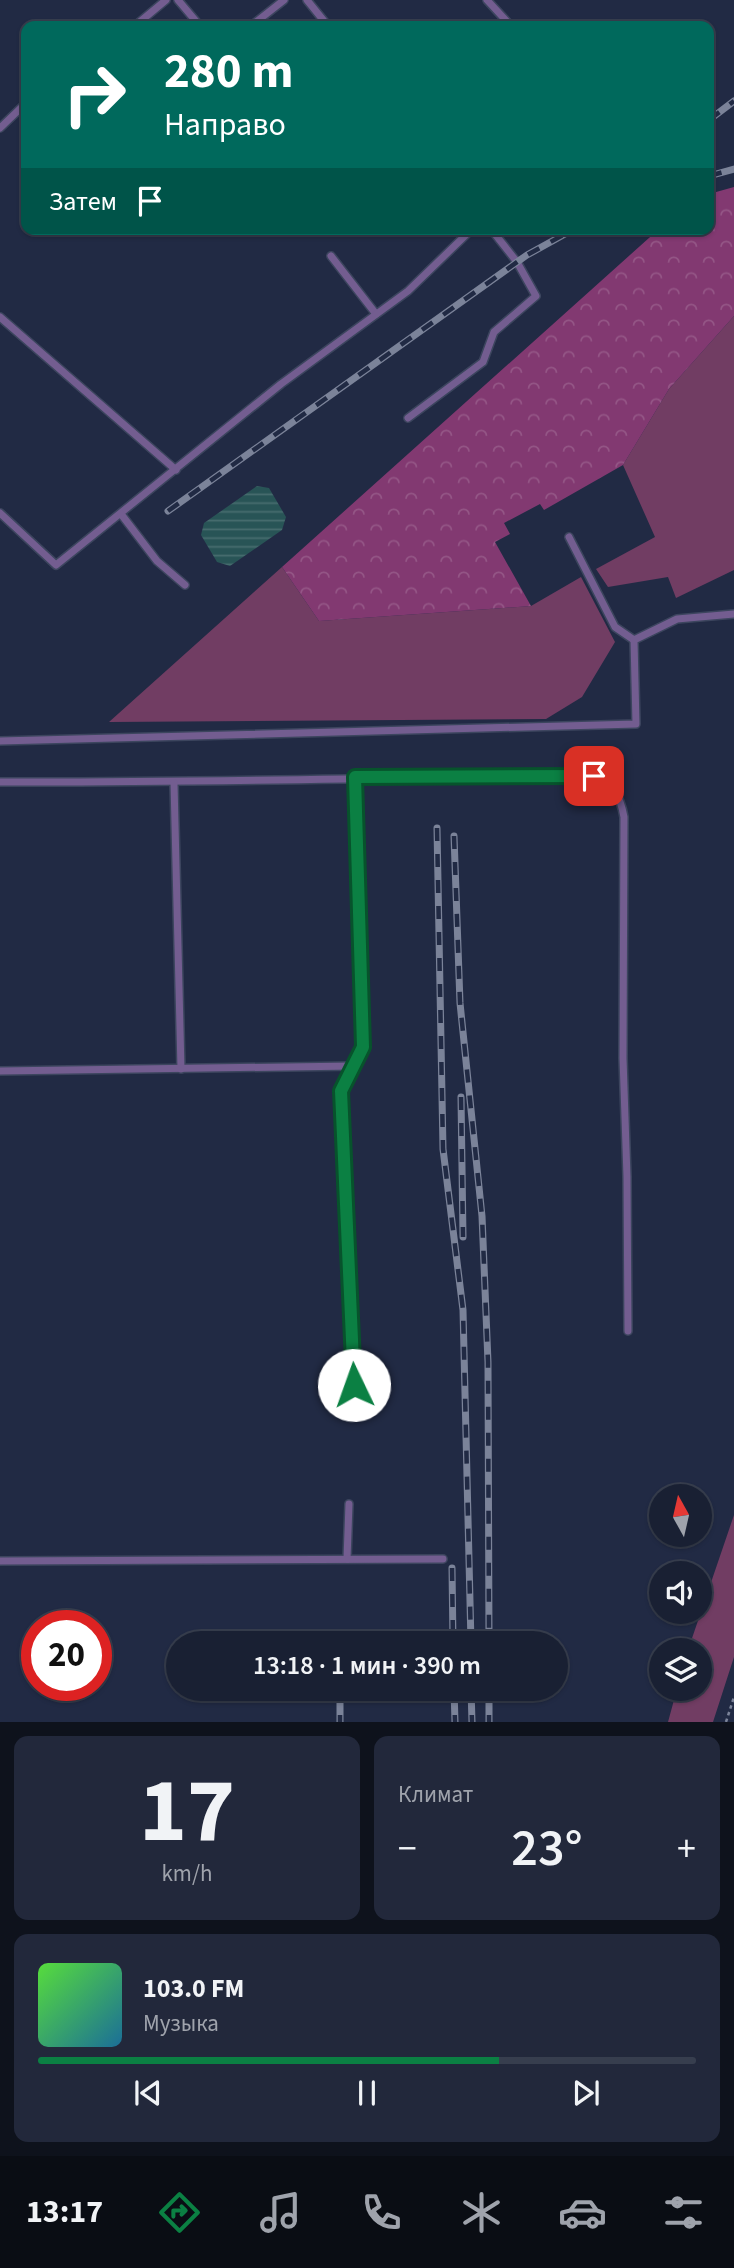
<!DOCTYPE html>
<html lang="ru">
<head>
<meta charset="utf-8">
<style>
	body { margin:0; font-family:"Source Sans 3",sans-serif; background:#22283b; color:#f1f3f6; height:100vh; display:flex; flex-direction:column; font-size:26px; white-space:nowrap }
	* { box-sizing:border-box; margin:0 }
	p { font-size:23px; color:#9fa3ac }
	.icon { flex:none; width:38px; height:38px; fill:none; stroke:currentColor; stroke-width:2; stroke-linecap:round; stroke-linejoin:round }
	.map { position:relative; height:1722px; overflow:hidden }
	.drawer { display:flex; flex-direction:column; gap:14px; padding:14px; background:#0e121c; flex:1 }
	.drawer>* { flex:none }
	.top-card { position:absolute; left:21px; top:21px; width:693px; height:214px; border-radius:14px; box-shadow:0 2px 5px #0004,0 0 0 2px #373e4e; background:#00695c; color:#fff; overflow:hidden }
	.needle { width:46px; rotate:352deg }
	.fabs { position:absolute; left:649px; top:1484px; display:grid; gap:14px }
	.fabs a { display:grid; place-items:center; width:63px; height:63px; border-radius:50%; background:#192033; box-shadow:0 2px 5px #0004,0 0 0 2px #373e4e; font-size:35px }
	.speed { position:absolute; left:21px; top:1610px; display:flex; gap:14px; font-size:35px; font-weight:700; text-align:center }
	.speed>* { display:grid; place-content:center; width:91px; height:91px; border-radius:50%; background:#192033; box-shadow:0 2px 5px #0004,0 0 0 2px #373e4e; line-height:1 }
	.speed .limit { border:10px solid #d22; background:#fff; color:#111 }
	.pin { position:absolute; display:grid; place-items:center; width:60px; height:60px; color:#fff; margin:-30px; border-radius:14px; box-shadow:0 4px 10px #0006 }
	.me { position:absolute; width:77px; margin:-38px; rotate:357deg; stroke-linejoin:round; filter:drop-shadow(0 0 5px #0008) }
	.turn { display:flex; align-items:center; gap:24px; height:147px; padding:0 28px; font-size:32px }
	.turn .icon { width:91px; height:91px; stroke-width:2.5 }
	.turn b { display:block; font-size:49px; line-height:60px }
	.then { display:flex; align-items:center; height:66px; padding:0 28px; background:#0003; gap:14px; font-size:26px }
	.big { font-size:52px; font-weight:600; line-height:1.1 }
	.drawer .card { flex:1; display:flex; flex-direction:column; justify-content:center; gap:10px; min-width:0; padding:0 24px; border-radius:14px; background:#22283b }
	.drawer .dial { align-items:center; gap:0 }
	.dial b { font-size:91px; line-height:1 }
	.song { display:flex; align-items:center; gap:21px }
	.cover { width:84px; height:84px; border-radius:10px; background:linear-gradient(135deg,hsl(110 70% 55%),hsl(200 70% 35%)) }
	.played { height:7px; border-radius:4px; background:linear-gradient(90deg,#0b8043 70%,#373e4e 70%) }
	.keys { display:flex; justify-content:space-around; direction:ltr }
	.heat { display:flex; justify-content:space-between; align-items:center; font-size:38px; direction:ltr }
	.drawer .tiles { flex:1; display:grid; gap:14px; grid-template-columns:1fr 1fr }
	.card:last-child { grid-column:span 2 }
	.trip { position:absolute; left:166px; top:1631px; width:402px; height:70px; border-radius:35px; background:#192033; box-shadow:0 2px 5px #0004,0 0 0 2px #373e4e; font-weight:600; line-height:70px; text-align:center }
	.tab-bar { display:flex; height:112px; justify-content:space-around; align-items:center; background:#0a0d14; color:#9fa3ac }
	.tab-bar .icon { width:49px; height:49px }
	.tab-bar .active { color:#0b8043 }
	.tab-bar b { font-size:32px; color:#f1f3f6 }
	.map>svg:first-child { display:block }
	.grass { fill:#713d63 }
	.forest { fill:url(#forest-crowns) }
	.water { fill:url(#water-rules) }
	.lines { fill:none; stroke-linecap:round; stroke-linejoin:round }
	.service-casing { stroke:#3c455e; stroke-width:10 }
	.path { stroke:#7c849a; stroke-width:2.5; stroke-dasharray:3.5 3.5; stroke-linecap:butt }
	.service { stroke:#735d90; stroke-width:7 }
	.rail-casing { stroke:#7b8399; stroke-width:7 }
	.rail { stroke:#212a44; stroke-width:4.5; stroke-dasharray:13; stroke-linecap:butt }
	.route-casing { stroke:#07532c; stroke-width:18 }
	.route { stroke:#0b8043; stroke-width:12 }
</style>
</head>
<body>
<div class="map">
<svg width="734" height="1722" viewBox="0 0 734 1722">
	<defs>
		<pattern id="forest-crowns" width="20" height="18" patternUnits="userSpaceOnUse" patternTransform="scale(1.75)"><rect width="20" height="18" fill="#823971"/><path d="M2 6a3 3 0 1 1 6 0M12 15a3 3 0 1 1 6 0" fill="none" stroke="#945686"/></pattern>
		<pattern id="water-rules" width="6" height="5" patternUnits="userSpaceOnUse" patternTransform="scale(1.75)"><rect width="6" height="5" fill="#285456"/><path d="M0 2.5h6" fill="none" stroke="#476d6f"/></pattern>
	</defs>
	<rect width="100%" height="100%" fill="#212a44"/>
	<g class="grass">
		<polygon points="734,316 734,570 676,598 668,577 608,587 596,569 655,537 623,465 669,389"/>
		<polygon points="282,567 319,621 531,606 581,577 615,642 582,697 546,719 109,722"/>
		<polygon points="734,1515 734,1657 713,1722 668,1722 677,1689 700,1689 700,1650 688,1650"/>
	</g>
	<polygon class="forest" points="734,187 734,316 669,389 623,465 544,510 540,504 504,523 510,534 495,542 531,606 319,621 282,567 659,229 709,229 709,194"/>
	<polygon class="water" points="257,486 269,488 286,517 282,530 230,566 217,562 201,535 204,523"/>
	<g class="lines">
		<g class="service-casing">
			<g id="service">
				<polyline points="178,0 200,26"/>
				<polyline points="307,0 328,26"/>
				<polyline points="487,0 511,26"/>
				<polyline points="129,26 136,25 166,0"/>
				<polyline points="251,26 284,0"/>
				<polyline points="0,128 26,103"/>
				<polyline points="331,256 376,314"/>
				<polyline points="0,317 176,470"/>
				<polyline points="408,418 483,362 494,332 536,296 517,262 491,229"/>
				<polyline points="0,513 56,565 281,384 408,291 472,229"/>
				<polyline points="121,514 157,561 185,585"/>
				<polyline points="569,537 615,627 634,640"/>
				<polyline points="0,741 636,724 634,640 677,619 734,614"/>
				<path d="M0,782C198,783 396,777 594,776C614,786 620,795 624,817L623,1058L627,1177L628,1331"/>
				<polyline points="174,783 181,1069"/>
				<polyline points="0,1071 353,1066"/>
				<polyline points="354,1385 341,1091 363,1047 355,777"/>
				<polyline points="347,1559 349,1504"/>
				<polyline points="0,1561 443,1559"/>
			</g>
		</g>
		<polyline class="path" points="726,1722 734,1697"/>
		<use href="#service" class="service"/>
		<g class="rail-casing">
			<g id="rail">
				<polyline points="709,120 734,101"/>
				<polyline points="709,176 734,169"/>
				<polyline points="168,511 527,255 574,229"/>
				<polyline points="437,828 443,1149 463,1310 471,1643"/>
				<polyline points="454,836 460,1003 482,1216 488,1362 489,1643"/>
				<polyline points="461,1097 463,1237"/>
				<polyline points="452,1568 453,1643"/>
				<polyline points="340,1689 340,1722"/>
				<polyline points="454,1689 455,1722"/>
				<polyline points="471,1689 472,1722"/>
				<polyline points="489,1689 489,1722"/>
			</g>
		</g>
		<use href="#rail" class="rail"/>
	</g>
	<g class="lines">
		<g class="route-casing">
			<polyline id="route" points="354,1385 341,1091 363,1047 355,777 594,776"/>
		</g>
		<use href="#route" class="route"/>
	</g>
</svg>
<div class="fabs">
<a><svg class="needle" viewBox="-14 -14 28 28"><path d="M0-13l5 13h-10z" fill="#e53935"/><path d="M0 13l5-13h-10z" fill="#9fa3ac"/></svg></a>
<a><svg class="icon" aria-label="sound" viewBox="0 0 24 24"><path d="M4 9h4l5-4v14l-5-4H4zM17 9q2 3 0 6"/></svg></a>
<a><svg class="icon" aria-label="layers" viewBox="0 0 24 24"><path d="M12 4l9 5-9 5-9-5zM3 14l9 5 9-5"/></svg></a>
</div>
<div class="speed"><div class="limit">20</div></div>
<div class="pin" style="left:594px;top:776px;background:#d93025"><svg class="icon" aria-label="arrive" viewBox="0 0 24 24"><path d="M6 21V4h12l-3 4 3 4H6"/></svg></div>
<svg class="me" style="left:354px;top:1385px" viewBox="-20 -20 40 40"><circle r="19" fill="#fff"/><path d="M0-13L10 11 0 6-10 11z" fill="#0b8043"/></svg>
<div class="trip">13:18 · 1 мин · 390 m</div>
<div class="top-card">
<div class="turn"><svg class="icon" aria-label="right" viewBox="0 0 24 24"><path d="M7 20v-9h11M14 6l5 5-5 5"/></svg><div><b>280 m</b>Направо</div></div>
<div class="then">Затем<svg class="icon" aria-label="arrive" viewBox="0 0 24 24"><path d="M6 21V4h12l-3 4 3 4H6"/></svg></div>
</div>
</div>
<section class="drawer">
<div class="tiles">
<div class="card dial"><b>17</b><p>km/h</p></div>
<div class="card"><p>Климат</p>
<div class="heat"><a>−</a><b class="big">23°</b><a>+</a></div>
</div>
<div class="card">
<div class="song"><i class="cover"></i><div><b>103.0 FM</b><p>Музыка</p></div></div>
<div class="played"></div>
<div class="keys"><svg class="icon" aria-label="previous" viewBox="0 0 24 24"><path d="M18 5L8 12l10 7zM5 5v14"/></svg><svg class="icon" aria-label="pause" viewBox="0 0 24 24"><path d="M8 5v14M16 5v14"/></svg><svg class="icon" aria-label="next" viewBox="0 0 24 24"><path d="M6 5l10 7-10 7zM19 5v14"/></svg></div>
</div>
</div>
</section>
<nav class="tab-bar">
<b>13:17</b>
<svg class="icon active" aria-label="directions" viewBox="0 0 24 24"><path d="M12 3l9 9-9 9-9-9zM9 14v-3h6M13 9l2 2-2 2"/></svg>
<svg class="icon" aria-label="music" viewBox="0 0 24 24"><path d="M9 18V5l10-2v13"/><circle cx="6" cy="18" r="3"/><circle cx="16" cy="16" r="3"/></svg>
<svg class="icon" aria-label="phone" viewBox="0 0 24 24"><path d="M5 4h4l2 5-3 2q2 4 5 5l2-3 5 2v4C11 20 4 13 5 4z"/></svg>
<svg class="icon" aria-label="climate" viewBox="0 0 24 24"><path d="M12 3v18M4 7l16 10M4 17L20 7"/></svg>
<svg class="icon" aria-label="car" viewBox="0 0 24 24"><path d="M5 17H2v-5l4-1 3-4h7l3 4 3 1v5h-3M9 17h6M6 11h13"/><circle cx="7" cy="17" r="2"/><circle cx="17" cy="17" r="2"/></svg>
<svg class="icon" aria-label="filters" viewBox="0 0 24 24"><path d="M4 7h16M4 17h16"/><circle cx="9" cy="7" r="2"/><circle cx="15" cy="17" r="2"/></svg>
</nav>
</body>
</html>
